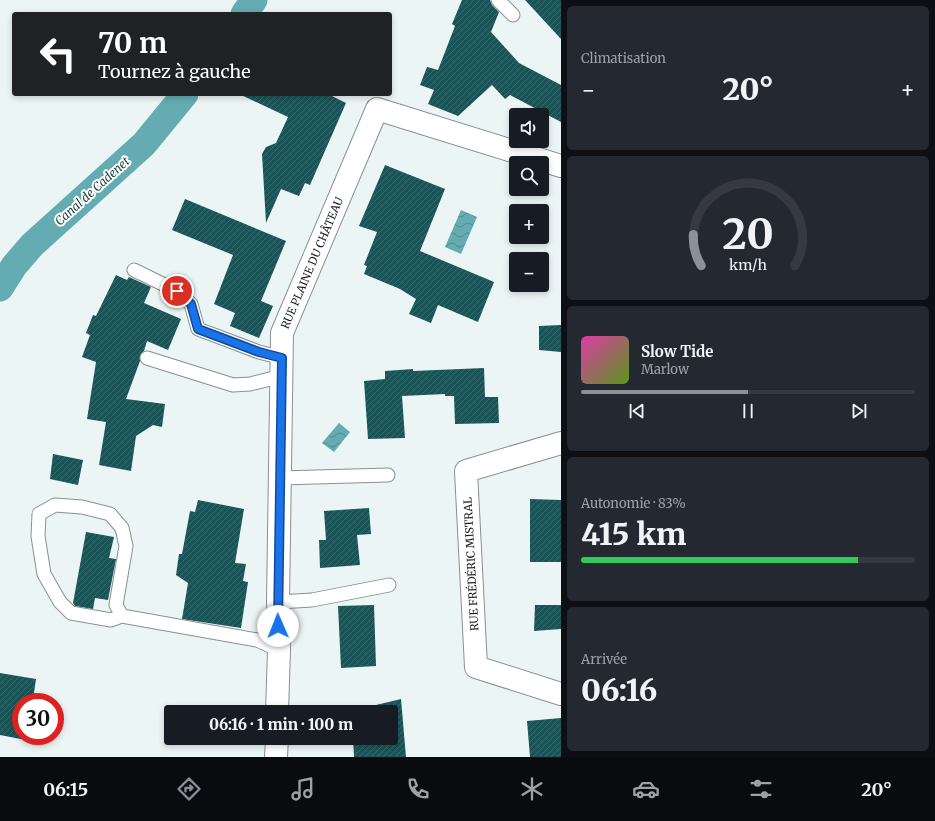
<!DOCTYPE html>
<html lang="fr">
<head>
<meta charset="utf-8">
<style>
	body { margin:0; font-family:Merriweather,serif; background:#242831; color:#f1f3f6; height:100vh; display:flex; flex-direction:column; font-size:15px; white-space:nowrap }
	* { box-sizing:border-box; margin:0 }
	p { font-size:13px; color:#9ea1a6 }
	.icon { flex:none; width:22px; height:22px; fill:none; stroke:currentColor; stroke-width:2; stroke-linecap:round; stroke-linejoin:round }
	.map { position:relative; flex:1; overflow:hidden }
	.sheet { display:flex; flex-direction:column; gap:6px; padding:6px; background:#0d0f14; width:374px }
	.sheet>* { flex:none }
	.guide { position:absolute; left:12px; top:12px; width:380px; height:84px; border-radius:4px; box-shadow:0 2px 6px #0003; background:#202124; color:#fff; overflow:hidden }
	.fabs { position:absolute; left:509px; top:108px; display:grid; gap:8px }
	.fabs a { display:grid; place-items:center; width:40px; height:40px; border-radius:4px; background:#171b24; box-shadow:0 2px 6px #0003; font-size:20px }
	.speed { position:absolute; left:12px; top:693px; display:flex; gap:8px; font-size:20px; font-weight:700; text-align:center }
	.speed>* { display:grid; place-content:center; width:52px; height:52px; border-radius:50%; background:#171b24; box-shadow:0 2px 6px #0003; line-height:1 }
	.speed .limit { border:6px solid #d22; background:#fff; color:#111 }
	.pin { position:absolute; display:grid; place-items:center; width:34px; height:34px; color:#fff; margin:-17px; border:2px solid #fff; border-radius:50%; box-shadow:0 1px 4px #0007 }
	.me { position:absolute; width:44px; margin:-22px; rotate:359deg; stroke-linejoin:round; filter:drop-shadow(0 0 3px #0008) }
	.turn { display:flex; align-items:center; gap:14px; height:84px; padding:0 20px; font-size:18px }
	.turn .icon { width:52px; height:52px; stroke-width:2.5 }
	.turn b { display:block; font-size:28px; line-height:34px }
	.big { font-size:30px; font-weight:800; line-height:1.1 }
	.sheet .tile { flex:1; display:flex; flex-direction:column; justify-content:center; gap:6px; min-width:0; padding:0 14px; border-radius:6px; background:#242831 }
	.sheet .dial { align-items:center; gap:0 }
	.dial svg { height:104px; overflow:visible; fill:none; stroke:#363941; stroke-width:7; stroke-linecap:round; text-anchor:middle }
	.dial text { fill:#f1f3f6; stroke:none }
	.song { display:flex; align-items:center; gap:12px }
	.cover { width:48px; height:48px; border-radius:6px; background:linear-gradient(135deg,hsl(320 70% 55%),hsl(90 70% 35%)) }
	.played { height:4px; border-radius:2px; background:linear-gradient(90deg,#8c9099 50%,#363941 50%) }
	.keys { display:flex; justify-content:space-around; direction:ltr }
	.heat { display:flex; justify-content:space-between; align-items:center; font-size:22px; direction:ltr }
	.charge { height:6px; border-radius:3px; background:linear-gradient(90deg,#34c759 83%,#363941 0) }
	.trip { position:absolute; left:164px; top:705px; width:234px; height:40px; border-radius:4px; background:#171b24; box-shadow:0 2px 6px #0003; font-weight:800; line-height:40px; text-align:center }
	.dock { display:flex; height:64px; justify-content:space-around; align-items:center; background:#090b0e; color:#9ea1a6 }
	.dock .icon { width:28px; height:28px }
	.dock .on { color:#8c9099 }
	.dock b { font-size:18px; color:#f1f3f6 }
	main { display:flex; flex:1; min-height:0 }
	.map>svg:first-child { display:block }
	.water { fill:url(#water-waves) }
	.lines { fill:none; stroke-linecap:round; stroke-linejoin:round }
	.canal { stroke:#64acb1; stroke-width:27 }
	.building { fill:url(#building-hatch) }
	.lane-casing { stroke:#889191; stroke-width:15 }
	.street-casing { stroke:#889191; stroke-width:24 }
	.lane { stroke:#fff; stroke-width:13 }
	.street { stroke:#fff; stroke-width:22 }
	.route-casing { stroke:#114b97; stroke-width:10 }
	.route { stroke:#1a73e8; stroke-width:7 }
	.labels { text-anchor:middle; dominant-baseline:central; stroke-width:4; stroke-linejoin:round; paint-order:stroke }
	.street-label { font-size:11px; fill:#181b1c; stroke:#fff }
	.water-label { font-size:12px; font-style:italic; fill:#1b3f41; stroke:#fff }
</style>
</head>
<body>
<main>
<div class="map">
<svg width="561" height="757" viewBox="0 0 561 757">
	<defs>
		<pattern id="water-waves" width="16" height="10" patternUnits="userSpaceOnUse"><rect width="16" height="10" fill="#64acb1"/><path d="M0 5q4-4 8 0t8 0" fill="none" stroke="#518b8f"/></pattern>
		<pattern id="building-hatch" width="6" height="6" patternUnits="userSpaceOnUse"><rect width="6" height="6" fill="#1b5457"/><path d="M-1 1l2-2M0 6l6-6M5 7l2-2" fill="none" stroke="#3b696b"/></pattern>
	</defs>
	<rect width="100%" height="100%" fill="#ecf5f6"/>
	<g class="water">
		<polygon points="461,210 477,217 461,254 445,247"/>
		<polygon points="339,423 350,432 334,452 322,443"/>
	</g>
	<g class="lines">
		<g class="canal">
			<polyline points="244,14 254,0"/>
			<polyline points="0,288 14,266 32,245 144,144 185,94"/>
		</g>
	</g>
	<g class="building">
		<polygon points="462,0 490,0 492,5 499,12 491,32 519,63 561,85 561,122 510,95 505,99 492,85 458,116 428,104 434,90 420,85 427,67 438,70 455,26 452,24"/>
		<polygon points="525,0 561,0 561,39"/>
		<polygon points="239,94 328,94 346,103 310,185 305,183 299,196 281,189 266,223 262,154 266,147 276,143 288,117"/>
		<polygon points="385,165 445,189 420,251 494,282 478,322 438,305 431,323 409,314 416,299 400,289 364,274 367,266 364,265 377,232 359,226"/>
		<polygon points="185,199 286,241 261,301 273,306 259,338 230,326 235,313 214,304 233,255 172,230"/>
		<polygon points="116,275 127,280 129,277 151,287 144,303 181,319 168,350 147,341 144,351 140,355 140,361 126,399 165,404 162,427 153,425 136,436 131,471 99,465 106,422 87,419 96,362 82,357 90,335 86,333 93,315 96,316"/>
		<polygon points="561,325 561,352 539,350 539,326"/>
		<polygon points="484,368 485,397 498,397 499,423 455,424 454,396 445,396 445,394 402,396 405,438 368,439 364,381 385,379 385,371 413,369 413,371"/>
		<polygon points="53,454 83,460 78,485 50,479"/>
		<polygon points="530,499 561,500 561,562 530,562"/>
		<polygon points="198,500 244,509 235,563 246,564 243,581 248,582 241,628 182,619 188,583 176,575 179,554 182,554 190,511 195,512"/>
		<polygon points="369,508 371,534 357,535 360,565 320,568 319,540 326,540 324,511"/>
		<polygon points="86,532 114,537 109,558 116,559 108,600 95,598 93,609 75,606 73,603"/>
		<polygon points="374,605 376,666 341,668 338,606"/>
		<polygon points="535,605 561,605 561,629 534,631"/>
		<polygon points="0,673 36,679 34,693 39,694 37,702 21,702 21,736 31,736 31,741 0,735"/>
		<polygon points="401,699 406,757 354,757 353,738 391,738 391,712 351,711"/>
		<polygon points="561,718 561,757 530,757 527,721"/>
	</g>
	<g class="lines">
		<g class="lane-casing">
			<g id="lane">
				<polyline points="498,0 513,15"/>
				<polyline points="134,270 177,291 191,304 198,329 259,352 282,358"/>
				<polyline points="147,358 233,385 250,384 282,376"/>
				<polyline points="280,478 388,475"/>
				<polyline points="278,602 312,600 389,585"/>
				<polyline points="122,616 111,620 71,613 60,602 44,574 38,536 39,514 55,505 82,507 110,514 122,528 126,546 116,605 122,616 257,640 279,650"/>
			</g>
		</g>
		<g class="street-casing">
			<g id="street">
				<polyline points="561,443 466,471 476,667 561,694"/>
				<polyline points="277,712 279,650 278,602 282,333 377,109 561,166"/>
				<polyline points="276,757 277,738"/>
			</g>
		</g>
		<use href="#lane" class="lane"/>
		<use href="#street" class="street"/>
	</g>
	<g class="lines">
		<g class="route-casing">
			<polyline id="route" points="177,291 191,304 198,329 259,352 282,358 278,626"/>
		</g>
		<use href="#route" class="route"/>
	</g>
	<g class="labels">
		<g class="street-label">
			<text transform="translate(312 263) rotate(-67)">RUE PLAINE DU CHÂTEAU</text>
			<text transform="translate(471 564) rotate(-93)">RUE FRÉDÉRIC MISTRAL</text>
		</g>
		<g class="water-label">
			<text transform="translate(92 191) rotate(-42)">Canal de Cadenet</text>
		</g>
	</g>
</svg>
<div class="fabs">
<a><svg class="icon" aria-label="sound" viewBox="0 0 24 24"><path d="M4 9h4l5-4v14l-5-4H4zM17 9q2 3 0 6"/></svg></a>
<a><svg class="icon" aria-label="search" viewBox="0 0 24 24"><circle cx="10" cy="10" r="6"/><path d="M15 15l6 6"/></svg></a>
<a>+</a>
<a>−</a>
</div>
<div class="speed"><div class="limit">30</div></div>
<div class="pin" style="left:177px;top:291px;background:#d93025"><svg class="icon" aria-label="arrive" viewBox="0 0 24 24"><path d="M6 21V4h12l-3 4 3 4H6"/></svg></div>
<svg class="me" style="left:278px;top:626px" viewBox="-20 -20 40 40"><circle r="19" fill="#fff"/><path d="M0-13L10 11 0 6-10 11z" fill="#1a73e8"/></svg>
<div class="trip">06:16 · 1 min · 100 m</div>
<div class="guide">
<div class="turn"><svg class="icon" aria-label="left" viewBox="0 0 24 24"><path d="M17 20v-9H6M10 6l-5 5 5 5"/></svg><div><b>70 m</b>Tournez à gauche</div></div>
</div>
</div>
<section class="sheet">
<div class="tile"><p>Climatisation</p>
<div class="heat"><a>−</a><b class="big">20°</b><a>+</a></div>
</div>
<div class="tile dial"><svg viewBox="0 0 100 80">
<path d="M14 69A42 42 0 1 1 86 69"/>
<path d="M14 69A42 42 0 0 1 8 45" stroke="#8c9099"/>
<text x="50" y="56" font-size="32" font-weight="700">20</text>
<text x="50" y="72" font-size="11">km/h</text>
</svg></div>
<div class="tile">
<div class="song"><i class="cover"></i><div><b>Slow Tide</b><p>Marlow</p></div></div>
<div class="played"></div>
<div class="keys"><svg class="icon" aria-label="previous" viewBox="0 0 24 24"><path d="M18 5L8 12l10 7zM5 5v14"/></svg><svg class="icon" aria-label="pause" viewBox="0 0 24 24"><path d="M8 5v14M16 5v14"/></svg><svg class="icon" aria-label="next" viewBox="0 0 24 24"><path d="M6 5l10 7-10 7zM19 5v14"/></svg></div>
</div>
<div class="tile"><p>Autonomie · 83%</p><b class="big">415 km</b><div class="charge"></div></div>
<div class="tile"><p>Arrivée</p><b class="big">06:16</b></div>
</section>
</main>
<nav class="dock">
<b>06:15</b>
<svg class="icon on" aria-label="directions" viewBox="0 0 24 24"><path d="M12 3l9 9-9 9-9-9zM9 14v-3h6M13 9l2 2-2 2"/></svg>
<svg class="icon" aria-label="music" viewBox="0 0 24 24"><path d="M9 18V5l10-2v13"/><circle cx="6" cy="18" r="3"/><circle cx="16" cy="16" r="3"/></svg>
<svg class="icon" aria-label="phone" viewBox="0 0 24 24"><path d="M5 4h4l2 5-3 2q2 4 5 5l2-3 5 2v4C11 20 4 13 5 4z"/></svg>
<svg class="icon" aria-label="climate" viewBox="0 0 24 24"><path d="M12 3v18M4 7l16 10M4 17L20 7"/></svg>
<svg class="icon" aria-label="car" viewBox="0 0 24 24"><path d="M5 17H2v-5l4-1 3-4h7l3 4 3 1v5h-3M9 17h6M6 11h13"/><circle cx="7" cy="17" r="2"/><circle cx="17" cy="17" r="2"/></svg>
<svg class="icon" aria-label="filters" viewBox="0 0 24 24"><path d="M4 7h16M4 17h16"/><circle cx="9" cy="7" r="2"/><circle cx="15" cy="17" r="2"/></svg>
<b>20°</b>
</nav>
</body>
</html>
